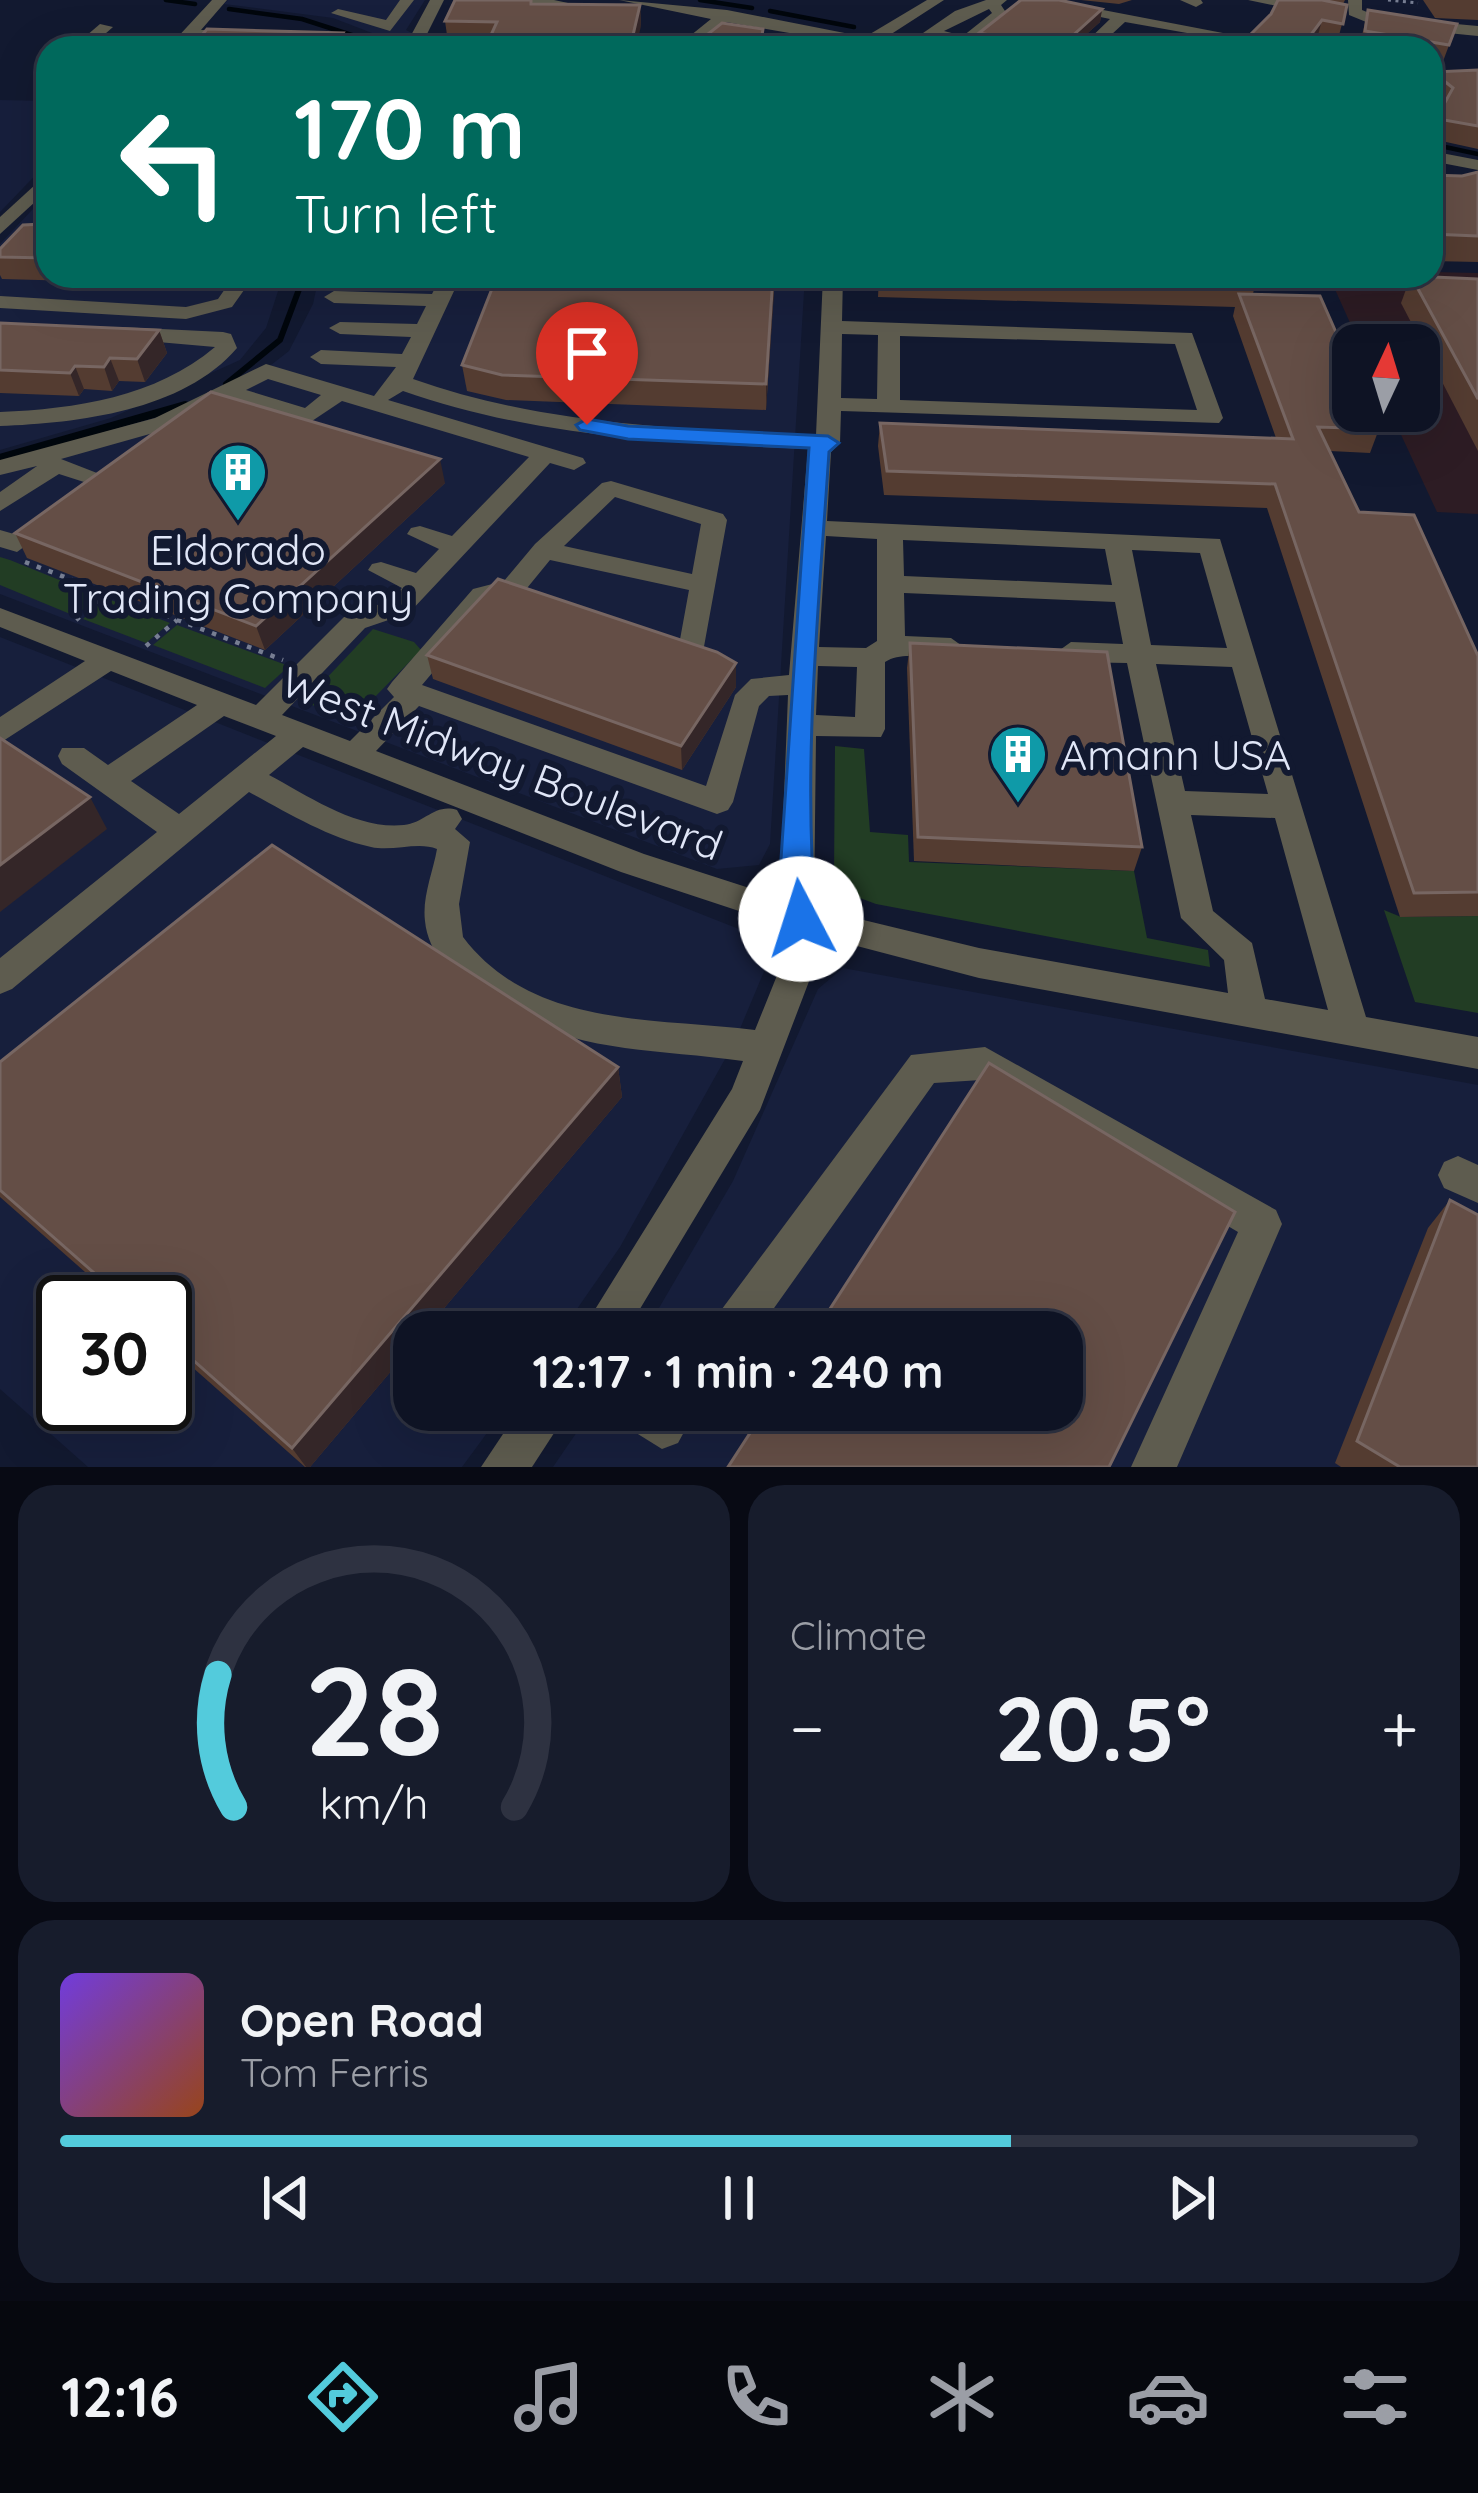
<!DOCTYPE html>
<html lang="en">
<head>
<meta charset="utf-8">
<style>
	body { margin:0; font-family:Quicksand,sans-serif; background:#171c2c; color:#f1f3f6; height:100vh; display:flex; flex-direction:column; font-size:45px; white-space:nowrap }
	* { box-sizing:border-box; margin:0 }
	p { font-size:39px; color:#9b9ea6 }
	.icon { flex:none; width:66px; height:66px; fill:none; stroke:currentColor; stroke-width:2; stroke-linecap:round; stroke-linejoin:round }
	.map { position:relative; height:1467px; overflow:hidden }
	.side { display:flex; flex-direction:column; gap:18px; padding:18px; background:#080a14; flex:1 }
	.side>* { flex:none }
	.hud { position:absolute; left:36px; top:36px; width:1407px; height:252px; border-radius:36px; box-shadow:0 12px 48px #0002,0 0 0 3px #2e3241; background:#00695c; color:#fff; overflow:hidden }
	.needle { width:78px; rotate:4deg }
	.buttons { position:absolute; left:1332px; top:324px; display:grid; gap:24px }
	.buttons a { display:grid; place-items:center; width:108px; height:108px; border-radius:24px; background:#0e1324; box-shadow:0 12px 48px #0002,0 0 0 3px #2e3241; font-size:60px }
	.speed { position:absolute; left:36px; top:1275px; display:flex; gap:24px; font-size:60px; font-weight:700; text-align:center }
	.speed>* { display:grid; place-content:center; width:156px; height:156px; border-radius:50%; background:#0e1324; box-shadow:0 12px 48px #0002,0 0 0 3px #2e3241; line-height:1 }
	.speed .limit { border:6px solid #111; border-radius:18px; background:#fff; color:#111 }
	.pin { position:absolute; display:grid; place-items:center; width:102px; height:102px; color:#fff; margin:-123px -51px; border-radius:50% 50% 50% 0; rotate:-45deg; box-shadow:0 0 12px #0007 }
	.pin .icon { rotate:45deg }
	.me { position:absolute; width:132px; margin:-66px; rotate:355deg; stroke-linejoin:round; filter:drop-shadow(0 0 9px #0008) }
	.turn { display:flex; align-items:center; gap:42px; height:252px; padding:0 60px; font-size:54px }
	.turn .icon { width:156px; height:156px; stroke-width:2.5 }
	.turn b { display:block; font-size:84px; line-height:102px }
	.big { font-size:90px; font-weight:700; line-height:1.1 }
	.side .card { flex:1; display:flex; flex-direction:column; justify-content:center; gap:18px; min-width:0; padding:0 42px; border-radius:36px; background:#171c2c }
	.side .dial { align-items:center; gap:0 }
	.dial svg { height:312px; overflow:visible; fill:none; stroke:#2e3241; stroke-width:7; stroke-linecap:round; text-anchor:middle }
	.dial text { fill:#f1f3f6; stroke:none }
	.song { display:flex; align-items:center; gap:36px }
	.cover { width:144px; height:144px; border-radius:18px; background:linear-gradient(135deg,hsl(260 70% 55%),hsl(20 70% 35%)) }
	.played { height:12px; border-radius:6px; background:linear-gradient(90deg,#53cbdc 70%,#2e3241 70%) }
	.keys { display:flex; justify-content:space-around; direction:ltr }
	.heat { display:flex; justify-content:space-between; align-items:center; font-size:66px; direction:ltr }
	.side .tiles { flex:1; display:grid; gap:18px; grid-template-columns:1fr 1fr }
	.card:last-child { grid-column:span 2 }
	.trip { position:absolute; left:393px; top:1311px; width:690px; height:120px; border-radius:36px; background:#0e1324; box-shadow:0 12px 48px #0002,0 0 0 3px #2e3241; font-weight:700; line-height:120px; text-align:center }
	.menu { display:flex; height:192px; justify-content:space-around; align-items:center; background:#06080e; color:#9b9ea6 }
	.menu .icon { width:84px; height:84px }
	.menu .current { color:#53cbdc }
	.menu b { font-size:54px; color:#f1f3f6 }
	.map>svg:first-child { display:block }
	.commercial { fill:#2d1c24 }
	.built { fill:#171f3c; fill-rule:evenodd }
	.green { fill:#223d24 }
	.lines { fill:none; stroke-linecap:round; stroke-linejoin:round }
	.stream-far2 { stroke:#00060c; stroke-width:4.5 }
	.stream-far1 { stroke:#00060c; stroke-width:6 }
	.stream { stroke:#00060c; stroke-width:8 }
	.path-far1 { stroke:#777e92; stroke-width:3; stroke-dasharray:3 4.5; stroke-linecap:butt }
	.path { stroke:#777e92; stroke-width:4.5; stroke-dasharray:4.5 8; stroke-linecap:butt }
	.minor { fill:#5e5c4f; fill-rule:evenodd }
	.wall { fill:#543c31 }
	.shaded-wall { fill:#342628 }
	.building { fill:#644e46; stroke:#776662; stroke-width:3 }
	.route { fill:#1a73e8; stroke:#114b97; stroke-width:3 }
	.labels { text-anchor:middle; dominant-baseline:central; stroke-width:12; stroke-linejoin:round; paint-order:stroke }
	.poi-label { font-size:42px; fill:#e0e6f7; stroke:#121930 }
	.street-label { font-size:42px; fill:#e0e6f7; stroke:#121930 }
</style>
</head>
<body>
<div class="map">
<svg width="1478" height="1467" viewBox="0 0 1478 1467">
	<rect width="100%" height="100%" fill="#121930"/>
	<polygon class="commercial" points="1431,272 1478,273 1478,514 1437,512 1390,411 1419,411 1419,345 1360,345 1329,276"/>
	<g class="built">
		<polygon points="228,0 425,0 406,30 439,47 486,48 411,48 333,18 224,4"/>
		<polygon points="0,100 48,101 48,162 0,212"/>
		<polygon points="48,193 48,276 283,276 266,328 240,360 111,418 0,450 0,244"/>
		<polygon points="319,276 805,276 770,844 759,865 717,869 0,594 0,464 170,416 271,365 289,351 313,304"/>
		<path d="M0,637L754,935L763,944L765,969L734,1043L620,1247L561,1332H414V1410H504L462,1467H88L0,1389ZM63,1302H165V1404H63Z"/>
		<polygon points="843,968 1478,1085 1478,1467 553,1467 592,1410 1062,1410 1062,1332 645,1332 733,1181 818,989"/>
	</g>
	<g class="green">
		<polygon points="0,557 10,560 99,596 75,616 0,585"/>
		<polygon points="106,598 170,623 146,643 83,619"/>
		<polygon points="177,625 289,666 265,688 153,645"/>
		<polygon points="373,629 414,642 421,650 369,703 374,708 358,722 304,702"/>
		<polygon points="835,746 864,749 870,832 908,835 909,862 1134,871 1147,938 1208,950 1210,967 876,904 841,891 834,877"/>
		<polygon points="1384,910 1401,917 1478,916 1478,1013 1415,1002"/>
	</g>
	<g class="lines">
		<g class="stream-far2">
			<polyline points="166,0 195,4"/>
			<polyline points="700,0 752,8"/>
			<polyline points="229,9 302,19 392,48"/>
			<polyline points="770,11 854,27"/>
			<polyline points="900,36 958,48"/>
			<polyline points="1431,144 1478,154"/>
		</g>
		<polyline class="stream-far1" points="226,384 280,340 304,276"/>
		<polyline class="stream" points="0,458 185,405"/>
		<polyline class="path-far1" points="1388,0 1418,3"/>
		<g class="path">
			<polyline points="25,562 283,660"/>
			<polyline points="76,620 105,594"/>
			<polyline points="146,646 177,620"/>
		</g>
		<g class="minor">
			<polygon points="212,0 227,0 201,30 243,30 248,38 192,39 184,47 174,47 174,41"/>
			<polygon points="400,0 414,0 390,31 331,13 338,9 386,20"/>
			<polygon points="430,0 444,0 424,40 434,48 416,48 408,41"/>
			<polygon points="516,0 554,0 601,10 594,14"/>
			<polygon points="619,0 727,10 865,37 927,0 944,0 882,40 912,48 849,48 853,44 726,22 693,48 675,48 711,19"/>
			<path d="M986,0H1007L1001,5L1007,14L971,44L923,33L955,11ZM989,9L992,13L963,36L944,31Z"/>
			<polygon points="1019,0 1051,0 1223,33 1210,48 1194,48 1204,36 1125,22 1097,48 1080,48 1110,19"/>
			<polygon points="1180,0 1201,0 1203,3 1196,7"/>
			<polygon points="1248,0 1283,0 1319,9 1312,13"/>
			<polygon points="1348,0 1362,0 1362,10 1379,17 1478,26 1478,36 1376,26 1349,15"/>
			<polygon points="100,24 113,27 89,48 72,48"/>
			<polygon points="1431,151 1478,160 1478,170 1431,161"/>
			<polygon points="48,173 48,190 0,234 0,217"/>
			<polygon points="234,276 254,276 232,307 186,319 0,308 0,296 186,307 218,299"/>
			<path d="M441,276H461L413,379C543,425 679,429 816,435L823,276H843L842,321L1192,333L1223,418L1219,423L841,411L840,443L831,452L827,521L1220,539L1366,1017L1478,1037V1069L979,978L815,935L816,963L760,1110L626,1332H581L732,1089L743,1061C643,1047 566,1055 478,993C453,975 428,954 425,921C422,897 433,872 437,849C418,841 393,852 371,847C327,837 288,813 249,792L12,989L0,994V958L157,832L62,764L58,756L62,748H84L108,765L197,705L111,671L0,743V717L85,661L0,627V608L256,705L345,616L389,601L402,588L368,570L372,564L381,562L416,573L439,549L407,534L411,528L420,526L452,536L529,457L342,401L309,423L228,399L171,428L61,459L115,480L17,552L0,547V530L14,534L84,482L59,474L0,511V492L37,466L0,475V460L155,418L266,364L374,396L396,367L321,364L310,357L321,350L402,354L411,337L340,334L329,328L340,322L417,324L426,306L334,303L324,297L334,291L432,294ZM842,334L878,335L877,399L841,398ZM900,336L1175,344L1197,410L900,400ZM268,379L321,395L305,408L246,390ZM403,391C534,437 670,443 808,449L789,675L751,679L735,695L706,786L422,685L493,601L523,593L550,560L689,590L679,645L683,652H703L727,520L723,514L611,481L602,483L535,544L504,581L473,589L392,682L387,689L394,697L350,741L282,715L365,628L409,613L550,463L574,470L586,463L583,458L388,400ZM615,497L701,524L692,574L564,546ZM826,536L877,539V641L866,648L819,647ZM903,540L1105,549L1112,585L904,576ZM1132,550L1200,553L1227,648L1151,645ZM904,593L1115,602L1123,644L1071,642L1057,652L1071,662L1127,663L1181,918L1224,960L1228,993L979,948L814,908L816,736L881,737L885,729V662C909,646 945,669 965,648L951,638L905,636ZM1156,664L1232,667L1268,794L1185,791ZM818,666L857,667L855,717L816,715ZM788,695L780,898L644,854L376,751L419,706L717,814L728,810L733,802L759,706L769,696ZM224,716L276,736L179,814L131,781ZM303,747L621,872L781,925L782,963L755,1030C654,1017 533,1029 463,937L459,904L470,842L455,829L462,819L457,810C435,803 425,823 404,825C356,830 309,796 269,775ZM1191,815L1275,818L1328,1010L1265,999L1252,943L1213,911Z"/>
			<path d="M120,327L223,332L231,334L237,348C183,411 78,423 0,426V412C75,409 156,397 215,347L112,338L109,333Z"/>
			<polygon points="985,1047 1276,1210 1282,1224 1177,1467 1131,1467 1238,1232 981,1080 934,1083 757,1332 710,1332 716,1317 911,1055"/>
			<polygon points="1458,1156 1478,1165 1478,1203 1444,1188 1438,1175 1444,1162"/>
			<polygon points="519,1410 569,1410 532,1467 481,1467"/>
			<polygon points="619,1410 696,1410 678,1443 662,1449 625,1426"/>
		</g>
	</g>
	<g class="wall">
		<polygon points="1081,0 1132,0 1119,4"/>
		<polygon points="1278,0 1345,0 1343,4 1347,5 1337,43 1317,39 1271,14"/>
		<polygon points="1423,0 1478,0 1478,20 1435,18"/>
		<polygon points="532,4 640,5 641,26 488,43 448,42 445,21"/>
		<polygon points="1102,9 1100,22 1071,48 987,48 978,46 979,33"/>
		<polygon points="1368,10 1457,24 1442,64 1431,62 1431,48 1359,48"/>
		<polygon points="1478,70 1478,149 1437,140 1436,126 1443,106 1431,96 1431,79 1433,72"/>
		<polygon points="1478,172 1478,262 1431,261 1431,175 1462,176"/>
		<polygon points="48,207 48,276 231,276 222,285 2,279 0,275 0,249 43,224"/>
		<polygon points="775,276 766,410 506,400 467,391 462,365"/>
		<polygon points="879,276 1252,276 1255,284 1253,294 1379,429 1370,453 1330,451 1359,512 1478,656 1478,916 1400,917 1267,508 884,495 878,446 880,423 1276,438 1233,316 1235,307 878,297"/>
		<polygon points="1411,276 1478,279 1478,451 1401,303"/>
		<polygon points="0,323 159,330 167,353 145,382 119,381 112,391 84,389 79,396 0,393"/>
		<polygon points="445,483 265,650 27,558 15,533"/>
		<polygon points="910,643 1142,847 1134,871 914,861 907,668"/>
		<polygon points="427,655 736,687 682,770 433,679"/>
		<polygon points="0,1062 618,1067 622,1097 424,1332 414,1332 414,1344 310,1467 305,1467 165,1343 165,1302 119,1302 0,1197"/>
		<polygon points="1450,1200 1478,1467 1341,1467 1335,1463 1428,1228"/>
	</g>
	<g class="shaded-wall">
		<polygon points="640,5 641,26 636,48 630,48"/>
		<polygon points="1102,9 1100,22 1071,48 1059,48"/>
		<polygon points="1322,20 1317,39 1310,48 1301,48"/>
		<polygon points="343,33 346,48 333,48"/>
		<polygon points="220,276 231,276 222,285"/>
		<polygon points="773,276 775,276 766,410 766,384"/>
		<polygon points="159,330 167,353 145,382 137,359"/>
		<polygon points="110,358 119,381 112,391 104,367"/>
		<polygon points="75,366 84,389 79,396 70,373"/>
		<polygon points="440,459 445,483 265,650 256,626"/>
		<polygon points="736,663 736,687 682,770 681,746"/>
		<polygon points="90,797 107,829 0,912 0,865"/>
		<polygon points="618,1067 622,1097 424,1332 414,1332 414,1344 310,1467 306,1467 292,1448"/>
	</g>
	<g class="building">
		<polygon points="455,0 531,0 531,4 640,5 630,48 485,48 497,22 445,21"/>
		<polygon points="1021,0 1059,0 1102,9 1059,48 979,33"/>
		<polygon points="1278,0 1322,0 1347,5 1343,24 1322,20 1301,48 1237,48 1271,14"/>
		<polygon points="1368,10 1457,24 1449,45 1365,31"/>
		<polygon points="722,23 763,29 760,48 690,48"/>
		<polygon points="207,29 343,33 333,48 191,48"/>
		<polygon points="1478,70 1478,126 1444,120 1443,106 1453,88 1433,72"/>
		<polygon points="1478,172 1478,236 1431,234 1431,175 1462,176"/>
		<polygon points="48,207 48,258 0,257 0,249 23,225 43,224 44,211"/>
		<polygon points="497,276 773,276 766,384 502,375 462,365"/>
		<polygon points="947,276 1252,276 1255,284"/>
		<polygon points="1411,276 1478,279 1478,399"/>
		<polygon points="1239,294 1320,296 1353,371 1353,411 1371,411 1379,429 1318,427 1359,512 1414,515 1478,656 1478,892 1414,893 1275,484 887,471 880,423 1293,439"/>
		<polygon points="0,323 159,330 137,359 110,358 104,367 75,366 70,373 0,370"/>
		<polygon points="211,392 440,459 256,626 15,533"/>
		<polygon points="498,579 717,652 736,663 681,746 427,655"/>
		<polygon points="910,643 1107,652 1142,847 918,837"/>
		<polygon points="0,738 90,797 0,865"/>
		<polygon points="272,845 618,1067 292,1448 165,1335 165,1302 127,1302 0,1190 0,1062"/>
		<polygon points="989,1063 1235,1212 1109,1467 728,1467 765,1410 1062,1410 1062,1332 815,1332"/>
		<polygon points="1450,1200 1478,1215 1478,1467 1400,1467 1357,1441"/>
	</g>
	<path class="route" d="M587,419L628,426L828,436L839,443L829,452C819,606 802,765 816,919L812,927H790L785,919L781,859L809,448L628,439L580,430L576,425Z"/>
	<defs>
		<g id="building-pin" transform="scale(3)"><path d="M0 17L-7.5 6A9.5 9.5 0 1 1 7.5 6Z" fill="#0f9aa8" stroke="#121930"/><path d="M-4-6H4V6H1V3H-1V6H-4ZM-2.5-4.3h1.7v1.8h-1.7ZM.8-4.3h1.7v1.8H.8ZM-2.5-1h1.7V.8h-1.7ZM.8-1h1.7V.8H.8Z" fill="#fff"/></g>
	</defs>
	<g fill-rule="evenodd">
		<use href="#building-pin" x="238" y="472"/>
		<use href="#building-pin" x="1018" y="754"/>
	</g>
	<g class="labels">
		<g class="poi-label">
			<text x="238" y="549">Eldorado<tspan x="238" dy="48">Trading Company</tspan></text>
			<text x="1060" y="754" text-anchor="start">Amann USA</text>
		</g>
		<g class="street-label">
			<text transform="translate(502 763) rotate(21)">West Midway Boulevard</text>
		</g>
	</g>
</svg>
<div class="buttons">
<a><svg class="needle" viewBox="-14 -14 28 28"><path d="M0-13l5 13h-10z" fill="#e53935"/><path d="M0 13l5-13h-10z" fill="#9b9ea6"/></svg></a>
</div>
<div class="speed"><div class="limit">30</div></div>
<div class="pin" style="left:587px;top:425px;background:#d93025"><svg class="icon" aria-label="arrive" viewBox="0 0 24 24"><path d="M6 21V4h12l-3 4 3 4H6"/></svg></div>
<svg class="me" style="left:801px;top:919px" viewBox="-20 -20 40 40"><circle r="19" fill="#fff"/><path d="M0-13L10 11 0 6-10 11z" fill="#1a73e8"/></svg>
<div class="trip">12:17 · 1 min · 240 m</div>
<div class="hud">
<div class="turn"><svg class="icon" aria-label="left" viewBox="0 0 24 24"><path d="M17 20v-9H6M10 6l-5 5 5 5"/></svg><div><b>170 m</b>Turn left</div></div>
</div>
</div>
<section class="side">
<div class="tiles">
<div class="card dial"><svg viewBox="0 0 100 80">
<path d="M14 69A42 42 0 1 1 86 69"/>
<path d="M14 69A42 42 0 0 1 10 35" stroke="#53cbdc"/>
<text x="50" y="56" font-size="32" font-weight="700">28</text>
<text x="50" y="72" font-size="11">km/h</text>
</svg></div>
<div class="card"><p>Climate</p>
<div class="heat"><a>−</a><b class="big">20.5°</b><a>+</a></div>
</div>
<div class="card">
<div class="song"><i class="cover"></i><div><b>Open Road</b><p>Tom Ferris</p></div></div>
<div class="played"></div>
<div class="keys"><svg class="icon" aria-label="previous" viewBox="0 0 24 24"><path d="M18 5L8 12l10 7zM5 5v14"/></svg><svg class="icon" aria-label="pause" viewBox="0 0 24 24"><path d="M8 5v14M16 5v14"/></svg><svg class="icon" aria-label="next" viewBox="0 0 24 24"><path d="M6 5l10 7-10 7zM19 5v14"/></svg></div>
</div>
</div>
</section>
<nav class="menu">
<b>12:16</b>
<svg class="icon current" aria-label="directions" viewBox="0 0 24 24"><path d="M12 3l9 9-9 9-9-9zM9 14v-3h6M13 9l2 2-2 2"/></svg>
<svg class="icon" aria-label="music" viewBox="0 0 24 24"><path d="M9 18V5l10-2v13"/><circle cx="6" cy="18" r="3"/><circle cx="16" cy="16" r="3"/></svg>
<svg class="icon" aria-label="phone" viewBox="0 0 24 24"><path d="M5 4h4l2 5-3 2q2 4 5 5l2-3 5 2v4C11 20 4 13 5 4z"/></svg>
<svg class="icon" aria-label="climate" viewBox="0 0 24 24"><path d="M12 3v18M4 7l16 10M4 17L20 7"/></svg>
<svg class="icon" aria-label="car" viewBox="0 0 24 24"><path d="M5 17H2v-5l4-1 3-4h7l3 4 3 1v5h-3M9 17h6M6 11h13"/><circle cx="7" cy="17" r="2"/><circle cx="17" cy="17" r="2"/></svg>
<svg class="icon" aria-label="filters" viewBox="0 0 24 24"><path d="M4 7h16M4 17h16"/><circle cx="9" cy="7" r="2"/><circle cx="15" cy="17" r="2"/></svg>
</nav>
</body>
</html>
